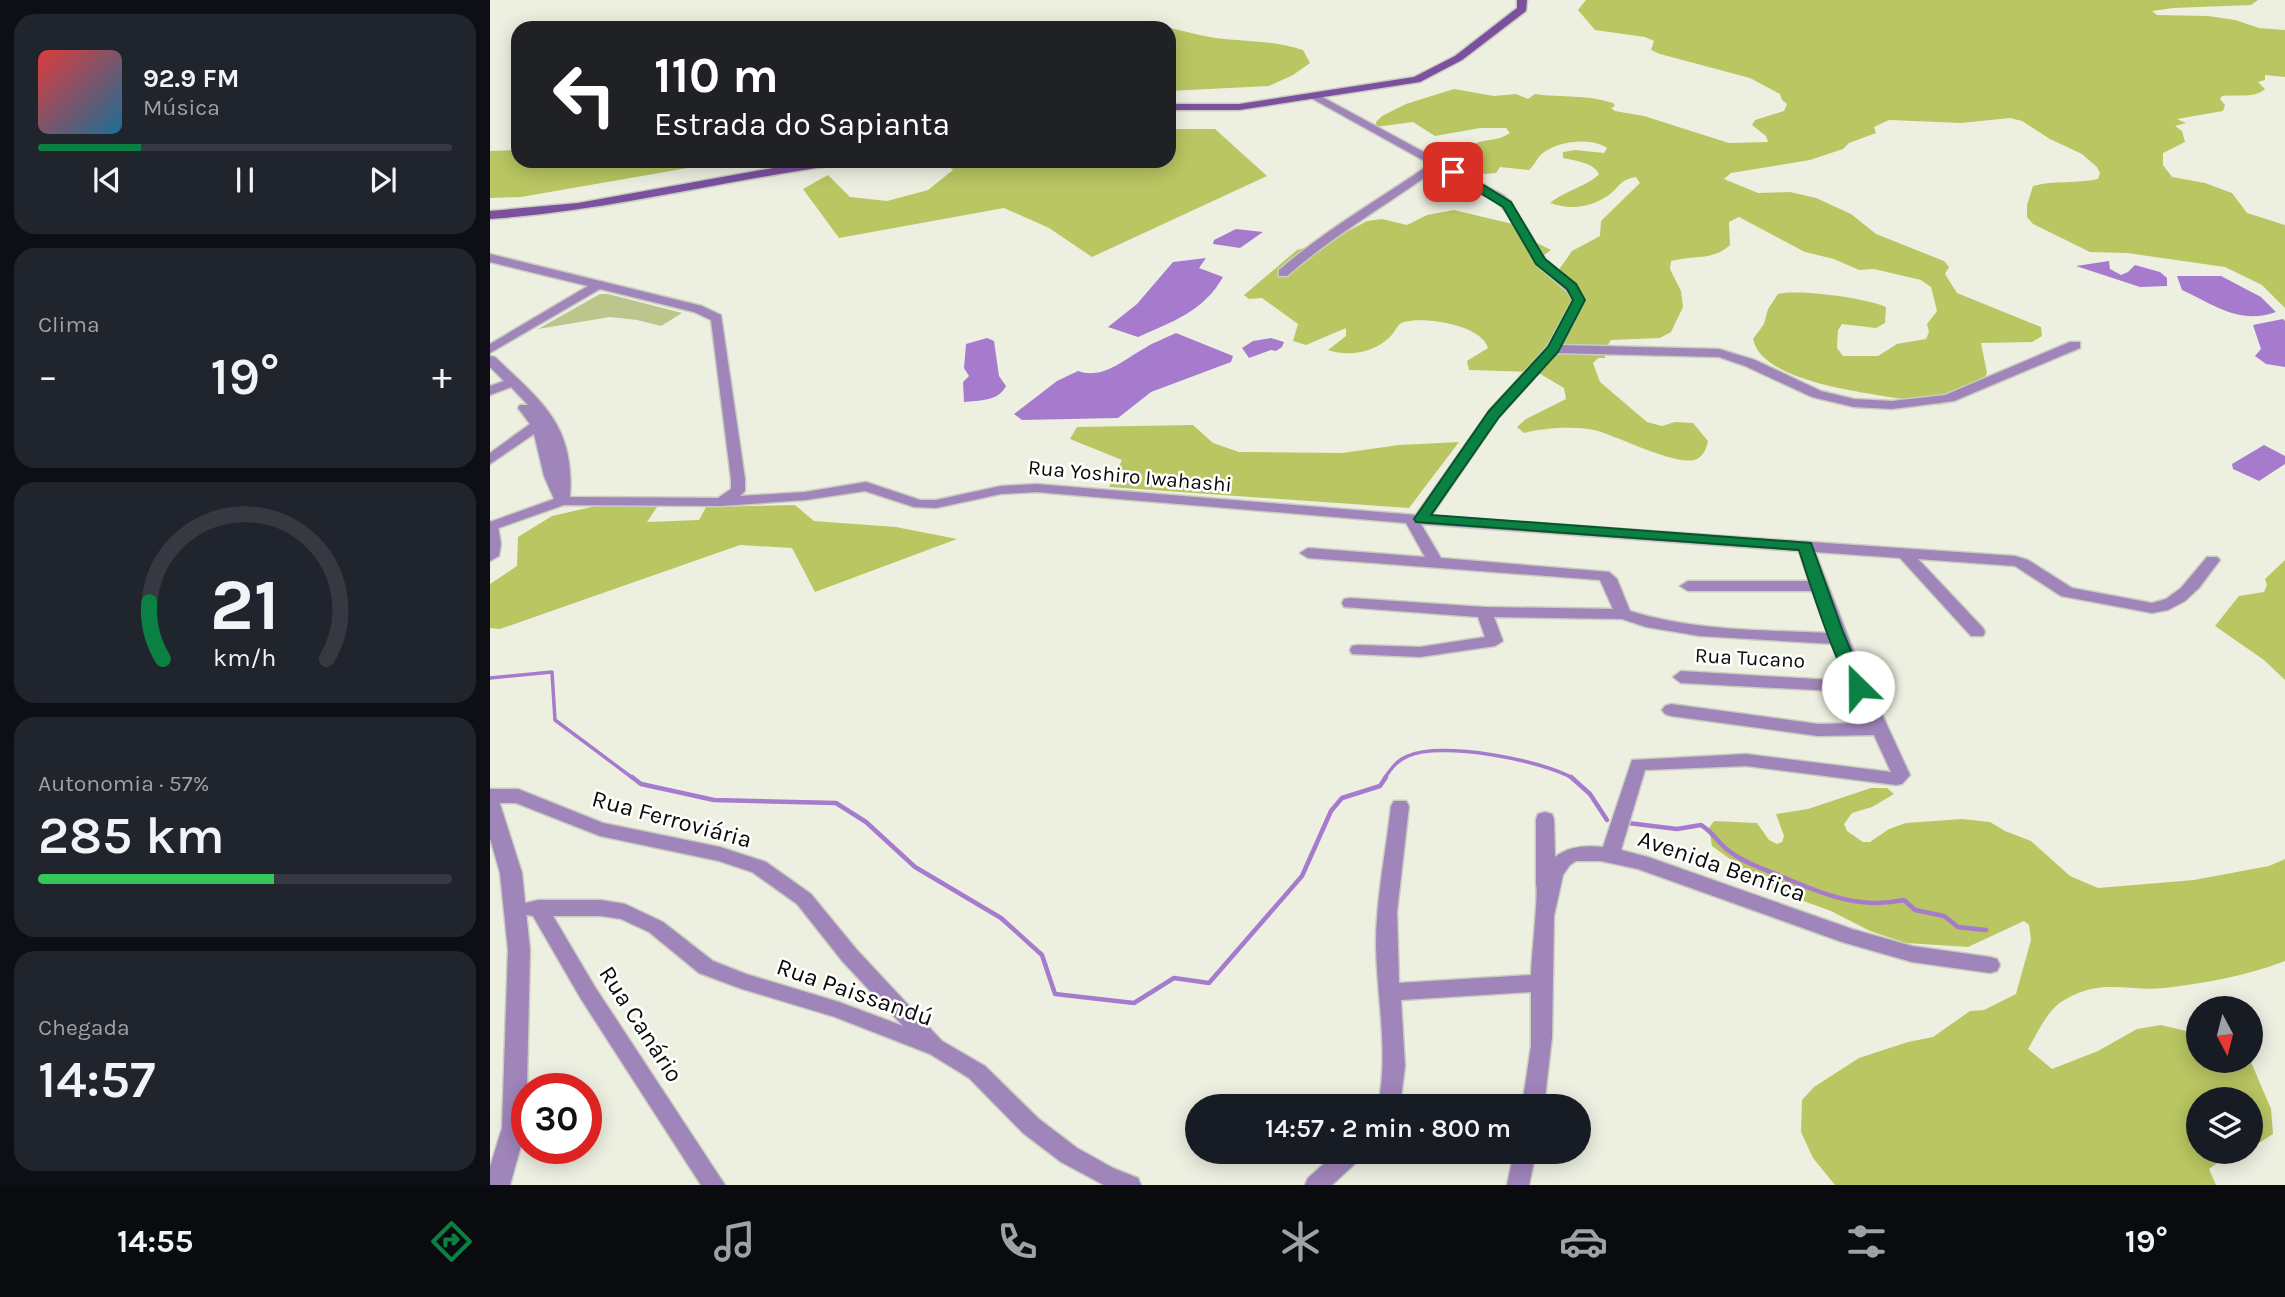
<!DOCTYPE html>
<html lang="pt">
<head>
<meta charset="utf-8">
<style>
	body { margin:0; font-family:Karla,sans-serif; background:#20242c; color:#f1f3f6; height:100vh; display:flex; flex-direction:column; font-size:26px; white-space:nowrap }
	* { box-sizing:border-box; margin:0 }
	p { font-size:23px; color:#9ea1a6 }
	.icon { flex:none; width:38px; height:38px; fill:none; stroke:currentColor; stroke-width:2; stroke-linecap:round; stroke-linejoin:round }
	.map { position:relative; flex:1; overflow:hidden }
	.panel { display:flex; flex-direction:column; gap:14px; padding:14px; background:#0d0f14; width:490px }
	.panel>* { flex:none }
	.banner { position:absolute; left:21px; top:21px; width:665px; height:147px; border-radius:21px; box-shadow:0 4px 18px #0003; background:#202124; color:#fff; overflow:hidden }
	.needle { width:46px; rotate:173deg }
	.controls { position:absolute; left:1696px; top:996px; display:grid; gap:14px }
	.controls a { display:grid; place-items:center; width:77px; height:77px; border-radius:50%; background:#171b24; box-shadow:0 4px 18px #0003; font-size:35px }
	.speed { position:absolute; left:21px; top:1073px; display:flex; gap:14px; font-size:35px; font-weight:700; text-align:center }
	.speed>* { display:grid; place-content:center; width:91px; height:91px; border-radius:50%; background:#171b24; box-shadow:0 4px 18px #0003; line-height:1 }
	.speed .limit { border:10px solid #d22; background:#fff; color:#111 }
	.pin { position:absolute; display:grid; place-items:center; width:60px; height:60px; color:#fff; margin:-30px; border-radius:14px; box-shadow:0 4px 10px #0006 }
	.me { position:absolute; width:77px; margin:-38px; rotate:337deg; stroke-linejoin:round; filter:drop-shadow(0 0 5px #0008) }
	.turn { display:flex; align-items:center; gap:24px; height:147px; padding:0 28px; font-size:32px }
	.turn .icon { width:91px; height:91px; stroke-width:2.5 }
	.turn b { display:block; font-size:49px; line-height:60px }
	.big { font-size:52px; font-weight:600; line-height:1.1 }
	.panel .widget { flex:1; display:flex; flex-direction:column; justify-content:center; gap:10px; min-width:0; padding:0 24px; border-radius:21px; background:#20242c }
	.panel .dial { align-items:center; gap:0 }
	.dial svg { height:182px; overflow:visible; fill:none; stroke:#363941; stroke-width:7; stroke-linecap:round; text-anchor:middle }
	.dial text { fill:#f1f3f6; stroke:none }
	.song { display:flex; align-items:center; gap:21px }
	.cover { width:84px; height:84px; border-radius:10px; background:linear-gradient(135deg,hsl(0 70% 55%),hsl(200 70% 35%)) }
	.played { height:7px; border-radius:4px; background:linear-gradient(90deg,#0b8043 25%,#363941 25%) }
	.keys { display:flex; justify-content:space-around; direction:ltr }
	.heat { display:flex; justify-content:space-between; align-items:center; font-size:38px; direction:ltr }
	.charge { height:10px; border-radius:5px; background:linear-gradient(90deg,#34c759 57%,#363941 0) }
	.trip { position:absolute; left:695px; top:1094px; width:406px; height:70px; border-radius:35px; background:#171b24; box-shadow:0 4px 18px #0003; font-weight:600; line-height:70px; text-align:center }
	.tabs { display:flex; height:112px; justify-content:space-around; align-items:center; background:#090b0e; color:#9ea1a6 }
	.tabs .icon { width:49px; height:49px }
	.tabs .current { color:#0b8043 }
	.tabs b { font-size:32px; color:#f1f3f6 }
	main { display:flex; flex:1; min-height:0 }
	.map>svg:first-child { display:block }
	.green { fill:#bcc58b }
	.forest { fill:#b9c662 }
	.water { fill:#a67bcd }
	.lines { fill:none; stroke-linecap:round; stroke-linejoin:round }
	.stream-far1 { stroke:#a67bcd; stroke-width:3.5 }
	.stream { stroke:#a67bcd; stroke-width:4.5 }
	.minor-casing { stroke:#c9ccbe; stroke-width:3 }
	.tertiary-casing { stroke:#c9ccbe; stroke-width:3 }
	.secondary-casing { stroke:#c9ccbe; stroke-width:3 }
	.minor { fill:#a085bb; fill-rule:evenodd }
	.tertiary { fill:#a085bb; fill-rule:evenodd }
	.secondary { fill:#7a509f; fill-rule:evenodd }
	.route { fill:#0b8043; stroke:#07532c; stroke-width:2 }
	.labels { text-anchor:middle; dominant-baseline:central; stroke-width:5; stroke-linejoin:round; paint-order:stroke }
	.street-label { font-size:21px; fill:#0b0c07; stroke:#fff }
	.near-street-label { font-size:24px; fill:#0b0c07; stroke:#fff }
</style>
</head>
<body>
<main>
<section class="panel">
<div class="widget">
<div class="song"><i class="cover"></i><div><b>92.9 FM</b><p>Música</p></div></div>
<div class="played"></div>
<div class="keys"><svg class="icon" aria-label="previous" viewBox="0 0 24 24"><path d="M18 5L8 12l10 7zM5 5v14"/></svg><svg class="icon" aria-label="pause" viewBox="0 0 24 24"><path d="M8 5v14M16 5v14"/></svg><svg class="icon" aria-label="next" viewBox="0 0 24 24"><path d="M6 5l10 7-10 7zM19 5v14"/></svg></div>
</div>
<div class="widget"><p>Clima</p>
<div class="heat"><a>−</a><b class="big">19°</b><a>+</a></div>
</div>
<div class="widget dial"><svg viewBox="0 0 100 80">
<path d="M14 69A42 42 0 1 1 86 69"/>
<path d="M14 69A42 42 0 0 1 8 44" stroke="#0b8043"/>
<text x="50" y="56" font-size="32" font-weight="700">21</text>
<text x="50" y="72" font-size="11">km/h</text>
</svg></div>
<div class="widget"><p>Autonomia · 57%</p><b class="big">285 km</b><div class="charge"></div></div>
<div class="widget"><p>Chegada</p><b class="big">14:57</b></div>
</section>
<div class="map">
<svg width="1795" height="1185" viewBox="0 0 1795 1185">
	<rect width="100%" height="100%" fill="#edf0e1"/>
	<polygon class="green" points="110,294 118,294 192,313 171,326 147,320 120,317 48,329"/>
	<g class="forest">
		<path d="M1096,0H1768L1761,5L1683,8L1662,11L1667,15L1718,16L1745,20L1769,28L1795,30V77L1775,75V80L1768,82L1775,89C1764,99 1747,94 1732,96L1730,99L1735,105L1733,111L1687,119L1696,123L1685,126L1692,131L1695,142L1673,153V165L1682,177L1715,183L1742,193L1757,213L1795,225V308L1772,285L1735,267L1637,253L1600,252L1543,224L1537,217V205L1543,186C1564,180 1587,184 1608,179L1610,173L1607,167L1592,154L1560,139L1532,121L1520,118L1471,123L1399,120L1384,127L1386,133L1359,143L1353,149L1320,160L1241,173L1234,179L1268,193L1300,192L1326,198L1361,214L1386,234L1454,261L1459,267L1455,274L1467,293L1551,327L1552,336L1542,342L1491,343L1497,373C1487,395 1470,402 1447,405C1404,395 1273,388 1263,339L1274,324L1278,309L1288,294C1309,289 1376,298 1396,307L1395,323L1386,328L1352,324L1348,330L1347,348L1353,356H1388L1407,344L1436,339L1439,332L1437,324L1447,311L1441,287L1431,280L1384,269L1369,270L1344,259L1315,252L1249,217L1239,222L1240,245C1223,261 1203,255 1181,261L1180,269L1191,291L1193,307L1181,332L1170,338L1121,340L1115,349V358H1108L1103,363L1110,382L1157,422L1172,426L1185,422L1203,423L1218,441C1216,449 1214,455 1207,459C1188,468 1126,435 1104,430C1084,426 1053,428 1034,433L1027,427L1036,419L1076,399L1074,388L1047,372L979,370L977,361L998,348C992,325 935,316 914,322C907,324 905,332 900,337C883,353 859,357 838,350L856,336V328L816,345L803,341L808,324L772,298L759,299L754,295L807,250L838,242L877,221L892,219L917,225L937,215L964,210L1031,226L1039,239L1061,250L1046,261L1068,271L1082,251L1110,236L1111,221L1150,183L1146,177C1131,179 1130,186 1119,195C1100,208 1081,210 1060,203C1076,190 1098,186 1109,174C1103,162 1085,161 1073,158V152L1085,150L1114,153L1117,148C1101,137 1068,141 1053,153C1047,157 1045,165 1039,170L1010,167L1006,173L993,174L981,170L984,157L980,146C993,138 1008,142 1020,133L1016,128H990L945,136L923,122L885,127L886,122L892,116L916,104L964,89L1004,96L1026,94L1038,99L1045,94C1074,98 1094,94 1123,103L1125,106L1121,108L1125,111L1154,116L1239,143L1278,142L1276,136L1262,125L1265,120L1294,111L1297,104L1292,100L1290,94L1260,78L1170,54L1161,50L1164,41L1155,37L1105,30L1088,10Z"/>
		<path d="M670,26C688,29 706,35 725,38C756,42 783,40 813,50L820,63L803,75L779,86L679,91V28H660Z"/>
		<polygon points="679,129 725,129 777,176 602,257 559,228 514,208 349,238 313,189 338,175 360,197 397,201 438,190 463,170 454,161 679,161"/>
		<polygon points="28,150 28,161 238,161 31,197 0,198 0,151"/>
		<polygon points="703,425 723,443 749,452 852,453 909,445 969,442 919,508 619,487 632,460 580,439 587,427"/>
		<polygon points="305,505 324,521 406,527 467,539 325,592 302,548 250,545 10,629 0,628 0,584 27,566 28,537 62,516 106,506 167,507 157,522 209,520 216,507"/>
		<polygon points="1795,560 1795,680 1774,660 1725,626 1749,596 1774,592 1777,585 1775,579"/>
		<path d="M1381,788H1397L1404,794L1382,807L1362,813L1354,824L1357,831L1373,842H1380L1399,829L1416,823L1472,819L1500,822L1515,831L1541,841L1580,876L1608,888L1704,880L1779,866L1795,859V961C1757,976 1715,983 1675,988C1638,992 1613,978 1576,999C1558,1008 1548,1032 1538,1049L1562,1069L1608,1051L1647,1029L1671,1025L1708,1034V1060L1761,1062L1781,1109L1783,1134L1761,1148L1760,1099H1708V1152H1750L1737,1156L1719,1169L1726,1185H1345L1323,1158L1311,1132L1312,1100L1324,1087L1369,1058L1418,1042L1443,1037L1480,1011L1494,1010L1526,994L1541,940L1539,925L1534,921L1478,947L1416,943L1380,931L1341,911L1283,890L1222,846L1219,828L1224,821L1267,823L1279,840L1287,844L1292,842L1294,836L1286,814L1318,809Z"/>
	</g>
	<g class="water">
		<polygon points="746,229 773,232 750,248 723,244 724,240"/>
		<path d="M716,258L709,268L733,277C714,311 682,322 648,337L618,327L647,304L683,262Z"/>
		<polygon points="1619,261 1620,269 1631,275 1638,272 1645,265 1670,272 1677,278 1677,286 1650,287 1586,266"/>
		<path d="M1687,276H1731L1771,297L1786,312C1749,325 1725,305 1692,290Z"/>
		<polygon points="1793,319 1795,321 1795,367 1776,364 1765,356 1771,349 1763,325"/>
		<path d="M686,333L743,356L741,362L661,392L628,418L532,420L524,414L567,381L588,371C614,380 634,359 655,348C664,342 676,338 686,333Z"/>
		<path d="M497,338L504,341L509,376L516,386C508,402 489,400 474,402L473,382L479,376L474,368L476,344Z"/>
		<polygon points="781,338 794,342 792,347 786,351 781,350 759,358 752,348 763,341"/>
		<polygon points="1774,445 1795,456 1795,464 1769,481 1743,469 1742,464"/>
	</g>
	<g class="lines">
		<g class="stream-far1">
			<polyline points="0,678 62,672 65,720 144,779"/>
			<path d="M894,779C900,770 907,760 918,756C951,741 1053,760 1084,779"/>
		</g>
		<g class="stream">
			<polyline points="142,777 151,784 224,800 346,803 376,822 425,867 511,918 552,955 565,994 644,1003 684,978 719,983 812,876 841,811 852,798 890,786 896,777"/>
			<polyline points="1081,777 1100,794 1117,820"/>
			<path d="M1138,823L1187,829L1211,825C1223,832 1228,843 1239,851C1253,862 1271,868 1288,875C1330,893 1368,910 1414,900L1425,910L1454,916L1468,927L1496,930"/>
		</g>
		<g class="minor-casing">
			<g id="minor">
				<path d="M825,93L1013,195L1020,201L1055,259L1086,286L1095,300L1071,345L1229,349L1265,360L1331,391L1364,399L1402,401L1455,395L1580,342H1590V348L1464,401L1402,409L1364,407L1322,397L1255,366L1229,357L1066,353L1009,417L941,516L1525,556L1538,560L1582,588L1662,603L1676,599L1691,588L1717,557H1727L1730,560L1709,588L1695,601L1678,610L1662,613L1571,596L1525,566L1428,559L1493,628L1495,632L1493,636H1481L1410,558L1325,552L1368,662L1420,775L1412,784L1406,785L1256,766L1155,770L1131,850L1158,857L1362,929L1422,946L1500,957L1507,959L1510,965L1507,971L1500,973L1422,962L1352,942L1148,869L1111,861H1086L1080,865L1073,875L1064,916L1062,1037L1054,1106H1032L1041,1046V992L911,1000L915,1066L910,1106H888C899,1051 887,1000 886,945C886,899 896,852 901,806L904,801H916L919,806L907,912L909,983L1041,975C1041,961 1049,891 1046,885V819L1048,814L1055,812L1062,814L1064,819L1065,857C1079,846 1096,845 1113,847L1142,760L1256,754L1401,772L1384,735L1328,736L1181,716L1175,714L1172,710L1175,706L1181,704L1328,724L1378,723L1364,692L1191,683L1183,677L1191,671L1359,681L1344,644L1210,636L1156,627L1132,619L1004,617L1013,641L1005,646L930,657L862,654L860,650L862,646L868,645L930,647L995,637L988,617L854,607L852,603L854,599L860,598L994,607L1123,609L1110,580L818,558L810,553L818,548L935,557L916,523L546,492L511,494L446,508L424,507L375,491L315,500L231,506L74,505L0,531V522L64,499L54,476L44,434L0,464V453L40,424L28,408L30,405H38L21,387L0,395V386L14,381L0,367V356L5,357C52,402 85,425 80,497L228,498L241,489V479L221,320L204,312L110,289L0,353V344L98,286L0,262V254L212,306L231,315L255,479V491L250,496L315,492L376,482L430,500H446L511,486L546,484L926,515L999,411L1057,347L1083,300L1077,291L1047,265L1017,213L1005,199L948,168C898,204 844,235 797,276H789V270C835,230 890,199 940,164L821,98L820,96ZM931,524L1309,551L1319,581H1198L1190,586L1198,591H1323L1339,633C1272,630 1204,631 1140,611L1127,579L1119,572L951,558Z"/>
				<polygon points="0,789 28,789 113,823 230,847 276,862 321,894 367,950 452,1041 495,1066 549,1119 587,1148 623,1168 648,1178 651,1185 614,1185 571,1162 533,1133 479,1078 440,1054 345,1017 252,989 209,973 159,932 131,919 111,916 63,916 105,987 235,1185 211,1185 91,999 43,916 32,914 29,909 32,904 48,900 111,900 135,904 173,922 223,961 256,974 349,1002 413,1026 353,962 307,904 262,872 229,861 110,836 26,803 0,803"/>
				<polygon points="847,1152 873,1152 870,1159 842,1185 815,1185 818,1178"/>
				<polygon points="1024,1152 1046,1152 1039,1185 1017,1185"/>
			</g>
		</g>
		<g class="tertiary-casing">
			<g id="tertiary">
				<polygon points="0,521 8,526 11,544 9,556 0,561"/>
				<polygon points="0,797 7,799 10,804 32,873 40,950 36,1128 20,1185 0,1185 0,1167 12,1128 18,950 10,873 0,838"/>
			</g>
		</g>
		<g class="secondary-casing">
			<g id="secondary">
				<polygon points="1027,0 1037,0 1036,11 972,60 930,82 749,110 679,110 679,104 749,104 924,77 965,56 1027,8"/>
				<path d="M322,161H353L347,165C231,181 117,211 0,219V211L88,203Z"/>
			</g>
		</g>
		<use href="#minor" class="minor"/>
		<use href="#tertiary" class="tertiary"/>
		<use href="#secondary" class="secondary"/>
	</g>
	<path class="route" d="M959,169H967L1021,202L1055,259L1086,284L1095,300L1068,352L1009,417L941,515L1321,543L1353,632L1376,687L1374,691L1368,693C1352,688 1316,572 1309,550L926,522L924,519L999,411L1058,347L1083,300L1077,289L1046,264L1013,207L959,174Z"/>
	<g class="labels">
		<g class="street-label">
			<text transform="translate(640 476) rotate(5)">Rua Yoshiro Iwahashi</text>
			<text transform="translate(1260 658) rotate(3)">Rua Tucano</text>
		</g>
		<g class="near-street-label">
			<text transform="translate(182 819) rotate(15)">Rua Ferroviária</text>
			<text transform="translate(1232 866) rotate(19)">Avenida Benfica</text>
			<text transform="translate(365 992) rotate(19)">Rua Paissandú</text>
			<text transform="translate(151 1024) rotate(57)">Rua Canário</text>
		</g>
	</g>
</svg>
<div class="controls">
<a><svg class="needle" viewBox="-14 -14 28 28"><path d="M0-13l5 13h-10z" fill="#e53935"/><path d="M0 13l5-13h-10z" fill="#9ea1a6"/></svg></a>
<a><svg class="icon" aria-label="layers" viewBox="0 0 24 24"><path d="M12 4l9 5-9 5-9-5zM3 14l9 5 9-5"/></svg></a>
</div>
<div class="speed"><div class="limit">30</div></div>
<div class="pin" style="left:963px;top:172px;background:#d93025"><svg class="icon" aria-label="arrive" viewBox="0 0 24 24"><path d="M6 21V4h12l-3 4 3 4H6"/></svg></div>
<svg class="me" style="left:1368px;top:687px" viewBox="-20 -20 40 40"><circle r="19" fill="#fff"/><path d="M0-13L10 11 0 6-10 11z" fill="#0b8043"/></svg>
<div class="trip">14:57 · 2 min · 800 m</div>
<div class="banner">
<div class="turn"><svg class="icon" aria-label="left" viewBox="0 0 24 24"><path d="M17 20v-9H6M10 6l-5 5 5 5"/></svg><div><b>110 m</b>Estrada do Sapianta</div></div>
</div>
</div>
</main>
<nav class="tabs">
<b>14:55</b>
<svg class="icon current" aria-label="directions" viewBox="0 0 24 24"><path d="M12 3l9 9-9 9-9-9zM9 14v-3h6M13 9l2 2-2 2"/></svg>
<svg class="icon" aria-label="music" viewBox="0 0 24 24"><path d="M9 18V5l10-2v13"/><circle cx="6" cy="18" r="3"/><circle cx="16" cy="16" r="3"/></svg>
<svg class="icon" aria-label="phone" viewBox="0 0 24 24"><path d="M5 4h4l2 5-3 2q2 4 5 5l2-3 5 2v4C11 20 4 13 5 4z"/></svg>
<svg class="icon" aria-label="climate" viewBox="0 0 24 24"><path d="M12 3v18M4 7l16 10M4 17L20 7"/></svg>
<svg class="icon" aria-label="car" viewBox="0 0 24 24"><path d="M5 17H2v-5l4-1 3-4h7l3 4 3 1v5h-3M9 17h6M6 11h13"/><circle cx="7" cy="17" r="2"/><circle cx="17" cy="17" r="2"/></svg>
<svg class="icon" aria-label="filters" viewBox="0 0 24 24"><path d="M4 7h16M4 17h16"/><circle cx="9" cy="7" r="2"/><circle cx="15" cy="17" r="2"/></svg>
<b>19°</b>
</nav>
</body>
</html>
